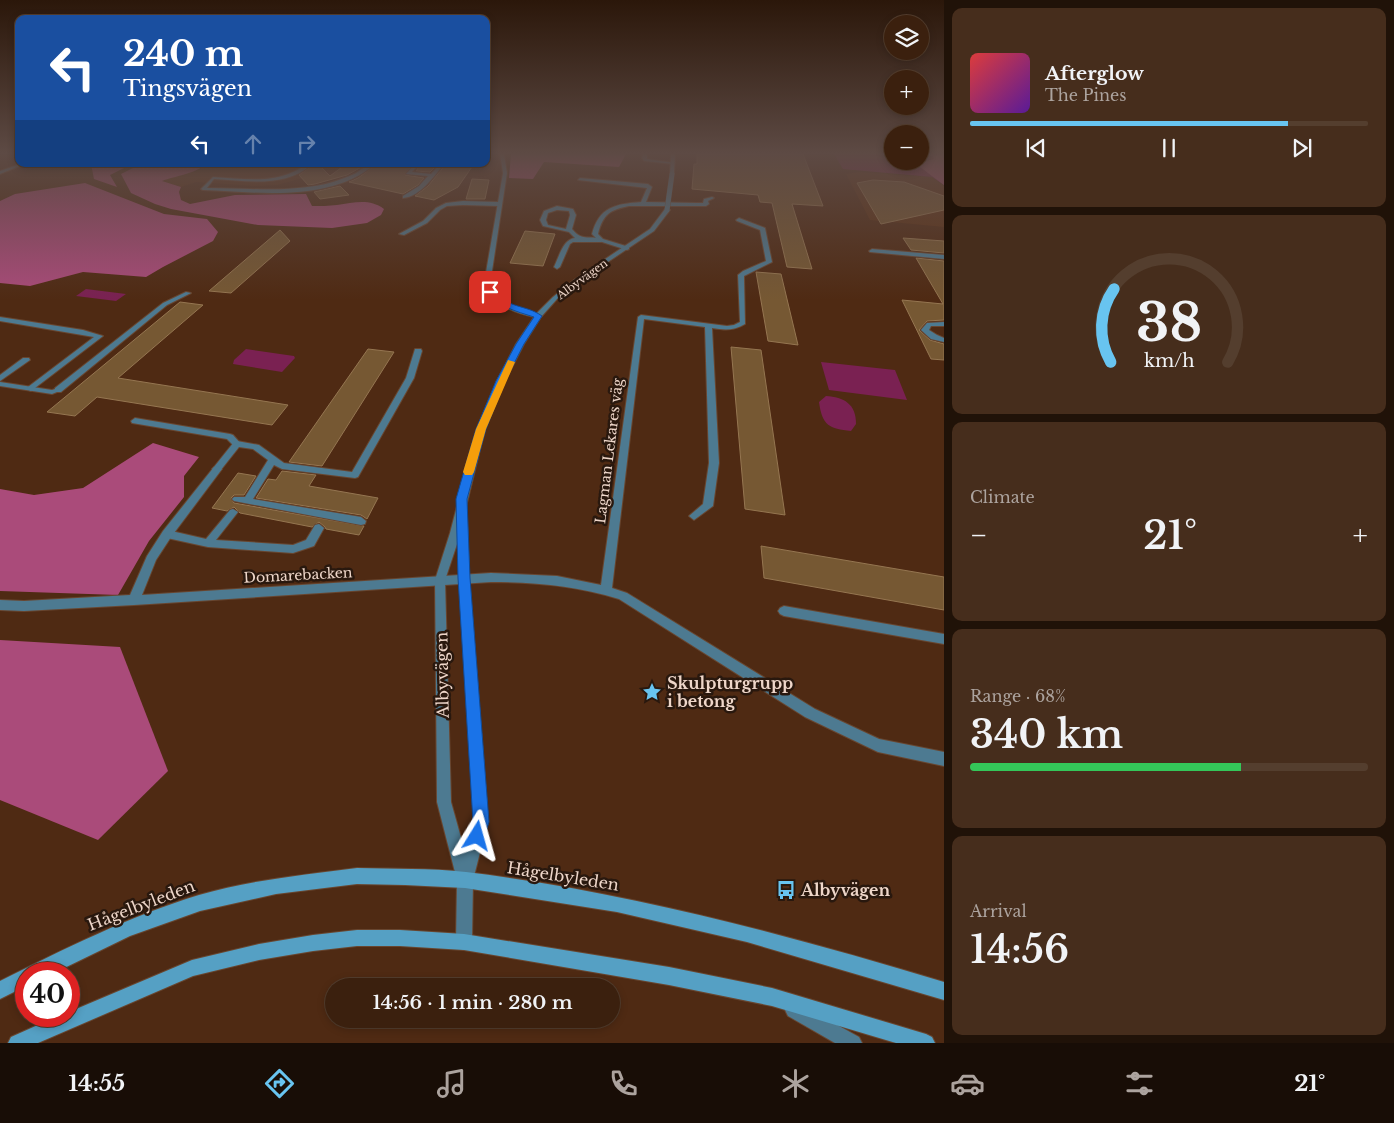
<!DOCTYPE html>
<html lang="en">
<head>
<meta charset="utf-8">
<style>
	body { margin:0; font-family:"Libre Baskerville",serif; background:#462d1c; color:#f1f3f6; height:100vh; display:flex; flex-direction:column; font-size:19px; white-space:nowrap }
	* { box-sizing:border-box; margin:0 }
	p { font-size:16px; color:#aca39e }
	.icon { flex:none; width:28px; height:28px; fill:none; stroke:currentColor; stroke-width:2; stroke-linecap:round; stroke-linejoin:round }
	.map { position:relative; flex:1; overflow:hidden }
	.sheet { display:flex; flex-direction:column; gap:8px; padding:8px; background:#201208; width:450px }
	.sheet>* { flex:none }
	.top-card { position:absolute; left:15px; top:15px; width:475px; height:152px; border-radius:10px; box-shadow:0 2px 8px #0003,0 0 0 1px #543e2e; background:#1a4fa0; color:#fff; overflow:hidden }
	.fabs { position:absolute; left:884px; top:15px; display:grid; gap:10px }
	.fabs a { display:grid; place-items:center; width:45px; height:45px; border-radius:50%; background:#3b200e; box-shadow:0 2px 8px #0003,0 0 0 1px #543e2e; font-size:25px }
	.speed { position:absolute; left:15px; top:962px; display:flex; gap:10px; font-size:25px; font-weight:700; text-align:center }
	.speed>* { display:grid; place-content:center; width:65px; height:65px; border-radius:50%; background:#3b200e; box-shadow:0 2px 8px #0003,0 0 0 1px #543e2e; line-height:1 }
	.speed .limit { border:8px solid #d22; background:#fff; color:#111 }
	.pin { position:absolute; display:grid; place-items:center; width:42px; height:42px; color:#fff; margin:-21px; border-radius:10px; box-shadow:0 2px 8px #0006 }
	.me { position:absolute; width:55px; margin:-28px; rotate:8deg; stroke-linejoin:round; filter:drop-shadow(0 0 4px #0008) }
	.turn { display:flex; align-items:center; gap:18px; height:105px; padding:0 25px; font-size:22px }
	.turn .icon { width:65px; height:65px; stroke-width:2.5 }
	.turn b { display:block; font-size:35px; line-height:42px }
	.lanes { display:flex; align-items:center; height:48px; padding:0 25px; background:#0003; justify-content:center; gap:25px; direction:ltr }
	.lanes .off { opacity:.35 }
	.big { font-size:38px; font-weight:600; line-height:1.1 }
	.sheet .widget { flex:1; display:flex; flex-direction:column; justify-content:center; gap:8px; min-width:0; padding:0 18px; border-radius:10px; background:#462d1c }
	.sheet .dial { align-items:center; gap:0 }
	.dial svg { height:130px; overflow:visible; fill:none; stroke:#543e2e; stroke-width:7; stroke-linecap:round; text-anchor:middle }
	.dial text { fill:#f1f3f6; stroke:none }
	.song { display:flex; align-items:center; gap:15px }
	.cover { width:60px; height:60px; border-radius:8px; background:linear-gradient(135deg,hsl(0 70% 55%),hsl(270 70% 35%)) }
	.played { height:5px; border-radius:2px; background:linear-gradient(90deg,#68c4f0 80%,#543e2e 80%) }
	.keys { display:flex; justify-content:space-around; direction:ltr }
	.heat { display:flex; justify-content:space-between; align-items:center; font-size:28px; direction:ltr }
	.charge { height:8px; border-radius:4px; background:linear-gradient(90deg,#34c759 68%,#543e2e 0) }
	.trip { position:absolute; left:325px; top:978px; width:295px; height:50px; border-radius:25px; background:#3b200e; box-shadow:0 2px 8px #0003,0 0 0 1px #543e2e; font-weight:600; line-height:50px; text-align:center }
	.tabs { display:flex; height:80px; justify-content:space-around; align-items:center; background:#180d06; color:#aca39e }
	.tabs .icon { width:35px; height:35px }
	.tabs .selected { color:#68c4f0 }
	.tabs b { font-size:22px; color:#f1f3f6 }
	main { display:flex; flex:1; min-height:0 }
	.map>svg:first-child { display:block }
	.built { fill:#5c3114 }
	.green { fill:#7a2152 }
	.forest { fill:#aa4b7a }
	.building { fill:#765833; stroke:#957651 }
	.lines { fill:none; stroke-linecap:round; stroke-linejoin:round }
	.service-casing { stroke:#684630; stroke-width:2 }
	.minor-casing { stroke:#684630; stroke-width:2 }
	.tertiary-casing { stroke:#684630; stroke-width:2 }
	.secondary-casing { stroke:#684630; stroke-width:2 }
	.service { fill:#4d7a91; fill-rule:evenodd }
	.minor { fill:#4d7a91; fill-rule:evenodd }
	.tertiary { fill:#4d7a91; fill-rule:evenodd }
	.secondary { fill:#55a0c4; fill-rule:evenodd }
	.tertiary-bridge-casing { stroke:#684630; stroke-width:5.5; stroke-linecap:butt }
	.tertiary-bridge { stroke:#4d7a91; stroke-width:5 }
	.route { fill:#1a73e8; stroke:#114b97 }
	.slow { fill:#f59e0b }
	.labels { text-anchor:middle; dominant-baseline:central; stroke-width:5; stroke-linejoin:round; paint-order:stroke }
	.far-street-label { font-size:11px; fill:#eed6c9; stroke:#29180e }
	.street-label { font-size:14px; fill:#eed6c9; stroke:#29180e }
	.near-street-label { font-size:16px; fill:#eed6c9; stroke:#29180e }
	.near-poi-label { font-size:16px; font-weight:bold; fill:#eed6c9; stroke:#29180e; text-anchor:start }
</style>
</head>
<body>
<main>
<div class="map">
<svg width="944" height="1043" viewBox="0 0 944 1043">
	<rect width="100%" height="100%" fill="#4f2a13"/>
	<g class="built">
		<polygon points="207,164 321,164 303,178 277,185 255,186 196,182 181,187 162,181 180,174 197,171"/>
		<polygon points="858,172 932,177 944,186 944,227 870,220 846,174"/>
	</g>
	<g class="green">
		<polygon points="834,154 892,154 892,161 920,161 920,154 944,154 944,185 932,177 843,169"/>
		<polygon points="86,289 126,294 116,301 76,296"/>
		<polygon points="246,349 294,356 295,358 282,372 233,364 234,360"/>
		<polygon points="821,362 895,370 907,400 829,390"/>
		<path d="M826,396C844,397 856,404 856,424L851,431C829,429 822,425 819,402Z"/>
	</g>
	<g class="forest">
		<polygon points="511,154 626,154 619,167 544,162 533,179 509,178"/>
		<polygon points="944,154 944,185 916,164 934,159 933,156 927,155"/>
		<polygon points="91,164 132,164 110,175 117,187 94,179"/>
		<path d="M141,164H205C198,173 175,176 162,181L181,187L179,192L181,200L190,204L235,195L306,194L312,206C320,206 329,206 337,205C354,203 369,198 384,209L381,215L367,223L332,228L258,225L171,209L155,204L131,193L121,174Z"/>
		<polygon points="85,183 164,214 207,219 218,232 213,241 163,267 146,277 83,272 30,286 0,283 0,201 15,194"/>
		<polygon points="153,443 199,457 184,476 184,497 149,541 118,595 0,591 0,489 34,495 83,488"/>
		<polygon points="0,640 120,647 168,771 98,840 0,800"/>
	</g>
	<g class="building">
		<polygon points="697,154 803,154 823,206 792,204 812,269 787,267 772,203 760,202 758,195 692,189 694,164 697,164"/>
		<polygon points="346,164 367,164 347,175 315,184 308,185 299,175 313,165 319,165 330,176"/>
		<polygon points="377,164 413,164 405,175 424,178 418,185 403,194 349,182 358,178"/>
		<polygon points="421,164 438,164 430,172 416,171"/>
		<polygon points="446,164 474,164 458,187 434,200 415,196 428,186"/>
		<polygon points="472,179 489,180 485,199 466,199"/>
		<polygon points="873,180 904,182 944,196 944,210 881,224 857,183"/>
		<polygon points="340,186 349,195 320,199 314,192"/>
		<polygon points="280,230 290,241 231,293 209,291"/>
		<polygon points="525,231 555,234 543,266 510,263"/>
		<polygon points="903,238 944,241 944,253 911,250"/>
		<polygon points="916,258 944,261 944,320 927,321 919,330 930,340 944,344 944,360 931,359 902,300 943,304"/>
		<polygon points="756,272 781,274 798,345 768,341"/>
		<polygon points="180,302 203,305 118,378 288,405 272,425 97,397 75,416 47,412"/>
		<polygon points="731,347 761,350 785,515 745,509"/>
		<polygon points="368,349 394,352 322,466 289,462"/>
		<polygon points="282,471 316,475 309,486 378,498 367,519 361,515 256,498 268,479 276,480"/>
		<polygon points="238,473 256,476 244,495 234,495 231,498 234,503 364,526 359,535 326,529 325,527 319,522 312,527 240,513 234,507 227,511 212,508"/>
		<polygon points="761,546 944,577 944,610 764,578"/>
	</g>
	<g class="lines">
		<g class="service-casing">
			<g id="service">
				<polygon points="643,154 647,154 647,159 675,163 673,164 644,161 642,158"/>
				<polygon points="20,164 25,164 0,174 0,171"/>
				<path d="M557,206L573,209L576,215L572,229C583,243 591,234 604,240L601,242H573L570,244L560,267L557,269L554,267C559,257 563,239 575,238L569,232L543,226L540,220L544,211ZM557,210L569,211L570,215L566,229L548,225L546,220L548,213Z"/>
				<polygon points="944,322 944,326 931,326 929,330 937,335 944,338 944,342 931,339 921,330 927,323"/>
				<polygon points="415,349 421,349 422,351 414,378 358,477 355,478 282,469 274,465 253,499 361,517 366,521 365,524 361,525 234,501 232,499 234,497 245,497 268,460 253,449 239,447 220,471 214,471 212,469 214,467 234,442 237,441 259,445 284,463 352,472 406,378"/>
				<polygon points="23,358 29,358 30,360 0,381 0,375"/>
				<polygon points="0,382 52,390 58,388 62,390 52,394 0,386"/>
				<polygon points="233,509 238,512 216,540 293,545 306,540 315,525 319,524 324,528 314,546 293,553 208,547 167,538 162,534 167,530 206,539 230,510"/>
			</g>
		</g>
		<g class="minor-casing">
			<g id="minor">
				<path d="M307,164L311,165C285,188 247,181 214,179L207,188C243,188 279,192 315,186C328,184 340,180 352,175C360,172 366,163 375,164C330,203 258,192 203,190L201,189L213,177C247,179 278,185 307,164Z"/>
				<path d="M415,164H419L412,172L431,174L440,164H444C434,176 420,197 403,198V196L419,186L428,176L406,174Z"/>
				<path d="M580,178L648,184L652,187L646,202L697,203H703L704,199L712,197L714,198L708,201L709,204L706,206H629C610,210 603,214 598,234L603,239L629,247V249L627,250L599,241L592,234C599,207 615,204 641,202L647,188L578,180Z"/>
				<polygon points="463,201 499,202 502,204 499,206 463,205 447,206 440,210 427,223 404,235 399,234 423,221 436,208 446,203"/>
				<path d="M739,218L765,228L772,262L744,276L745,324C734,331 724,330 712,328L719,463L713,506L694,520L689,516L703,504L709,463L705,327L644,319L612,588L627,593L815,709L879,739L944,752V766L878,752L805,717L619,599C576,586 537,582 491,582L134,605L24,611L0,610V600L24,601L130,595L147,556L163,531L214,467L217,466L222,469L171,537L156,560L142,595L491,573L557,576L601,585L638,317L641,315L727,326L734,325L740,322L738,275L743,271L766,261L760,230L737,221L736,220Z"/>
				<polygon points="872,249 944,255 944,259 870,252 869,251"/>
				<polygon points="186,292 191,293 167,305 61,392 55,392 55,388 163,303"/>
				<polygon points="0,317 83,330 103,336 31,391 27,389 28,387 94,337 0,321"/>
				<polygon points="135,418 230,434 233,435 241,444 237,447 234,446 227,439 132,423 131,421"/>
				<polygon points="784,606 944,634 944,644 784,616 780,614 778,611 780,608"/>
			</g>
		</g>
		<g class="tertiary-casing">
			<g id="tertiary">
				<path d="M500,154H504L507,173L490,284C500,302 517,309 536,314L553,297L574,280L650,229L665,209L670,210L654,231L578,282L557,299L541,317L524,344L505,381L485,429L464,515L467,518L469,579L488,821L473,880L472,942L470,948L464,950L458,948L456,942L457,880L437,802L435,580L450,533L477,429L497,381L516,344L534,317C512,312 494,305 484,284L503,173ZM458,541L474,821L465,852L451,802L445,580Z"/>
				<polygon points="671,154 675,154 674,174 672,175 670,174"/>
				<polygon points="794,1001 859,1037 862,1043 835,1043 788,1016 785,1010 788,1004"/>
			</g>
		</g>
		<g class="secondary-casing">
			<g id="secondary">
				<path d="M357,868C393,869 430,868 466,872C629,892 787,935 944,982V1000L747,942L617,912L465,888L405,885L357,884L276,894L200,911L130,936L52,974H26V986L0,999V981C64,949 130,916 199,895C250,880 304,875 357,868Z"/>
				<polygon points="357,930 400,930 464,934 669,967 772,988 926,1034 932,1037 935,1043 896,1043 772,1006 669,985 464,950 400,946 357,946 313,951 259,960 193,976 38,1043 8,1043 11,1037 58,1016 69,1016 69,1012 192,960 259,944 313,935"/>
			</g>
		</g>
		<use href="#service" class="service"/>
		<use href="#minor" class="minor"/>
		<use href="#tertiary" class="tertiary"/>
		<use href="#secondary" class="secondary"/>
		<g class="tertiary-bridge-casing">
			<polyline id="tertiary-bridge" points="667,210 672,174"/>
		</g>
		<use href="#tertiary-bridge" class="tertiary-bridge"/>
	</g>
	<linearGradient id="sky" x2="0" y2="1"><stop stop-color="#2b170a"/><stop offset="0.51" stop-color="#5d4a44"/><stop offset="1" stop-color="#5d4a44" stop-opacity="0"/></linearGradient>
	<rect width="944" height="300" fill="url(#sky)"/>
	<path class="route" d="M487,290H492C511,310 525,304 542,316L524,344L505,381L486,429L467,499L470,578L489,822L483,842L477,845L471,842L468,836L473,822L458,578L456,499L476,429L496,381L516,344L534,317C515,311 499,307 486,292Z"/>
	<polygon class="slow" points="508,360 515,362 486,429 474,472 472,475 465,475 463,472 476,429"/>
	<defs>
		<g id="sight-bare" transform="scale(1.5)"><path d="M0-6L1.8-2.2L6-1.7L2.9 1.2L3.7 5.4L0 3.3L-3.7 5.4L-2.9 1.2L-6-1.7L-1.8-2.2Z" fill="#68c4f0" stroke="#29180e" stroke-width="2.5" paint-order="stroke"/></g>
		<g id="bus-bare" transform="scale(1.5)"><path d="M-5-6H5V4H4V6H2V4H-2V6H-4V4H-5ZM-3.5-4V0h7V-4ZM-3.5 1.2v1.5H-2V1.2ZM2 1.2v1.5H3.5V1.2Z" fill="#68c4f0" stroke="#29180e" stroke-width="2.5" paint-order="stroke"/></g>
	</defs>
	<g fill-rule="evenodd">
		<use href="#sight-bare" x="652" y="692"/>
		<use href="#bus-bare" x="786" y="890"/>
	</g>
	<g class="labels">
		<g class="far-street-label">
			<text transform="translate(582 279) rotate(-36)">Albyvägen</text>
		</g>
		<g class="street-label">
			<text transform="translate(609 451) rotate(-83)">Lagman Lekares väg</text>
			<text transform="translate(298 575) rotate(-3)">Domarebacken</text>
		</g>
		<g class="near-street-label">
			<text transform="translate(442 675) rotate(-91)">Albyvägen</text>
			<text transform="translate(563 876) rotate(9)">Hågelbyleden</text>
			<text transform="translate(141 905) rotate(-21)">Hågelbyleden</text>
		</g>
		<g class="near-poi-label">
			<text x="667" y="683">Skulpturgrupp<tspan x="667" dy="18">i betong</tspan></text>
			<text x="801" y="890">Albyvägen</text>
		</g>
	</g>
</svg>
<div class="fabs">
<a><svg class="icon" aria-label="layers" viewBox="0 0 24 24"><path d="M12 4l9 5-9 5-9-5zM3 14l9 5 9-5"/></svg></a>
<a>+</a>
<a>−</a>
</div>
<div class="speed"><div class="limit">40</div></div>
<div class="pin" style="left:490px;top:292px;background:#d93025"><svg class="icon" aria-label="arrive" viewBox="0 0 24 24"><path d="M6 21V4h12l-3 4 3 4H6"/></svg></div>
<svg class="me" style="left:477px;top:836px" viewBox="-20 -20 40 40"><path d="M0-17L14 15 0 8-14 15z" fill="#1a73e8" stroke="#fff" stroke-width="4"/></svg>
<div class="trip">14:56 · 1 min · 280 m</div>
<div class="top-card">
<div class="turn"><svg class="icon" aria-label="left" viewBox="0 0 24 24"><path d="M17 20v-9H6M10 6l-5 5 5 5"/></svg><div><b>240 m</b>Tingsvägen</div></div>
<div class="lanes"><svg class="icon" aria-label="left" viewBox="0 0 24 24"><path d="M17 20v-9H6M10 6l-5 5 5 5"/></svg><svg class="icon off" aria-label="ahead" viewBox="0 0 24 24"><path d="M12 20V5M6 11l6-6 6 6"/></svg><svg class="icon off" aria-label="right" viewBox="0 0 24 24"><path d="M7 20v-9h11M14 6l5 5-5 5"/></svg></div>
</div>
</div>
<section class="sheet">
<div class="widget">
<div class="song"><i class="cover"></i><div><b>Afterglow</b><p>The Pines</p></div></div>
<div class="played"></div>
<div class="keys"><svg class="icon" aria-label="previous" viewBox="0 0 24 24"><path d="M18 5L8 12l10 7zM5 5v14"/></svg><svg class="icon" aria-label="pause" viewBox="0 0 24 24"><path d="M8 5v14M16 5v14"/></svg><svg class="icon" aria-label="next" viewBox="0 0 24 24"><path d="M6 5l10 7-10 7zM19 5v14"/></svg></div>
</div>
<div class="widget dial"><svg viewBox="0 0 100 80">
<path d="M14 69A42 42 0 1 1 86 69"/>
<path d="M14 69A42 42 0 0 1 16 24" stroke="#68c4f0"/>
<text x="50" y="56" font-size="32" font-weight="700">38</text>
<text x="50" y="72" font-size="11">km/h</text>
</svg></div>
<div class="widget"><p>Climate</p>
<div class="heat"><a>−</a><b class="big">21°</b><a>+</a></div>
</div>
<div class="widget"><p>Range · 68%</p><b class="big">340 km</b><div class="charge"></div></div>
<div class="widget"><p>Arrival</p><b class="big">14:56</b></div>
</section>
</main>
<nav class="tabs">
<b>14:55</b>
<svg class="icon selected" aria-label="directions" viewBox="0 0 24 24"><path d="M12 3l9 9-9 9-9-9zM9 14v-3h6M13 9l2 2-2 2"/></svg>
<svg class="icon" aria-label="music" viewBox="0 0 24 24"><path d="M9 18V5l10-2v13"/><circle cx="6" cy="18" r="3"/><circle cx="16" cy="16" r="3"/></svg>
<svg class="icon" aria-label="phone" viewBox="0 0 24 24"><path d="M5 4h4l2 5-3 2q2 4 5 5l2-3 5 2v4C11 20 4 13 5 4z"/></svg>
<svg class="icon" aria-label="climate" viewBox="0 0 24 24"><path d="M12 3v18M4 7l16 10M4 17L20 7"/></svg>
<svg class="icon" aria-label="car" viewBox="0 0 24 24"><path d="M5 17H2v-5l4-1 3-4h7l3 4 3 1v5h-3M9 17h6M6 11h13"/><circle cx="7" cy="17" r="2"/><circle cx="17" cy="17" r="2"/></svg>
<svg class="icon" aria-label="filters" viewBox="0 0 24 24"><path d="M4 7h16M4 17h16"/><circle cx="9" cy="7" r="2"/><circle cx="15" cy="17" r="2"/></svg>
<b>21°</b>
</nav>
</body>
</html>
